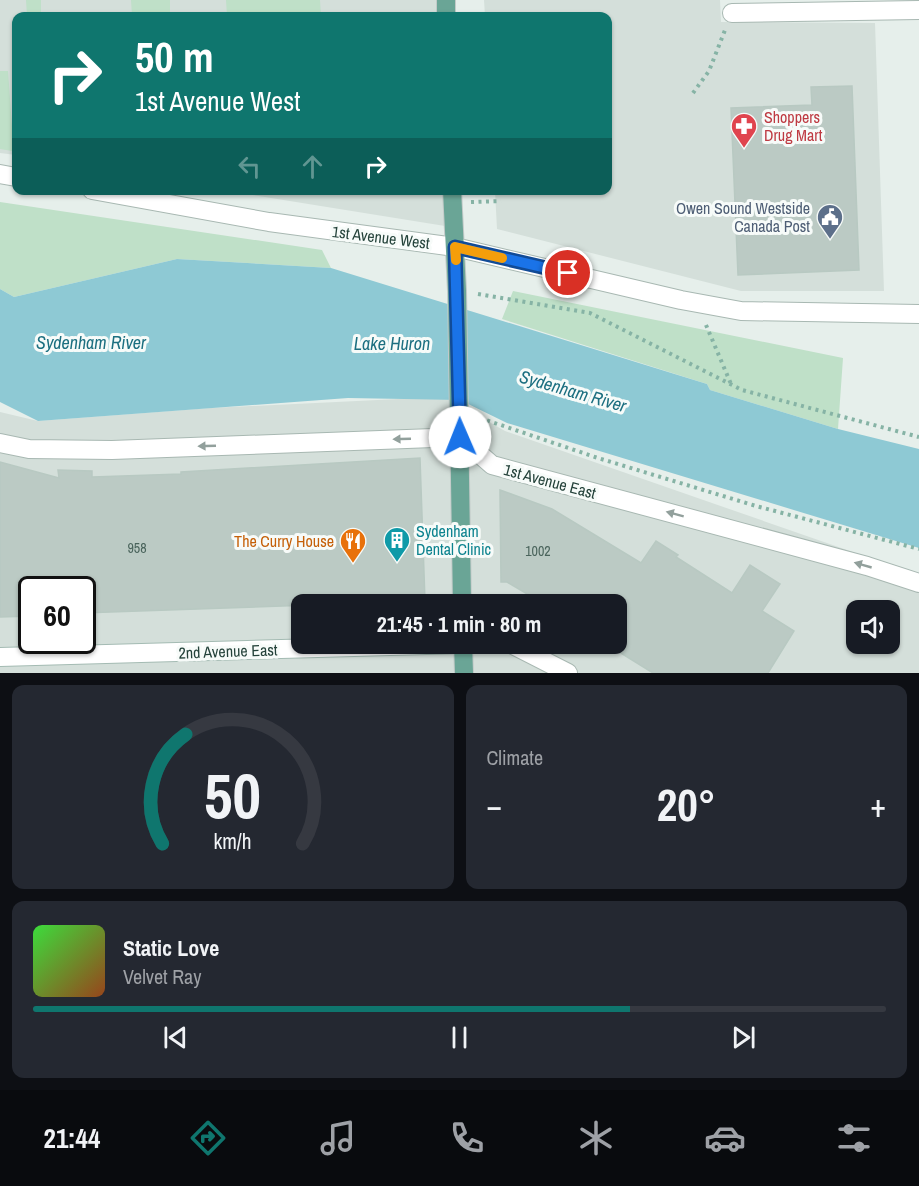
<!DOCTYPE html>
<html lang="en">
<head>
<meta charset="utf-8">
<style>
	body { margin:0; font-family:"Archivo Narrow",sans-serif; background:#242831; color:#f1f3f6; height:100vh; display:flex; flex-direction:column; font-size:22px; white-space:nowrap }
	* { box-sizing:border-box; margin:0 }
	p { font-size:20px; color:#9ea1a6 }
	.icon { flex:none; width:33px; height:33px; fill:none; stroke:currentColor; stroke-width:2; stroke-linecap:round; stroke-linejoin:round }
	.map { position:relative; height:673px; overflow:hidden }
	.drawer { display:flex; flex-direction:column; gap:12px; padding:12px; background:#0d0f14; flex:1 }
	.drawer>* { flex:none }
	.hud { position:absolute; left:12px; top:12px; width:600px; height:183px; border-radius:12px; box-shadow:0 2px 4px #0004; background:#0f766e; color:#fff; overflow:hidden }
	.buttons { position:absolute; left:846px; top:600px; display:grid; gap:12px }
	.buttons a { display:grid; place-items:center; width:54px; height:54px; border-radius:12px; background:#171b24; box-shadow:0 2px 4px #0004; font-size:30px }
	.speed { position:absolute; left:18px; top:576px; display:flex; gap:12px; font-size:30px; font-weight:700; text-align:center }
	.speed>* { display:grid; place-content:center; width:78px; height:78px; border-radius:50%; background:#171b24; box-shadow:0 2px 4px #0004; line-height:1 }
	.speed .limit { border:3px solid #111; border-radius:9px; background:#fff; color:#111 }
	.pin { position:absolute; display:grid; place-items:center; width:51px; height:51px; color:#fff; margin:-26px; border:3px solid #fff; border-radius:50%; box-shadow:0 2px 6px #0007 }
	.me { position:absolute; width:66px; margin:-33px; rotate:359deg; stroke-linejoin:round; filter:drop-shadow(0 0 4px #0008) }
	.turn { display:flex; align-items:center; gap:21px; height:126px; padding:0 24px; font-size:27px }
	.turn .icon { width:78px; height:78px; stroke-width:2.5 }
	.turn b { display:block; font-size:42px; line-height:51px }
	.lanes { display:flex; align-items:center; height:57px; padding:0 24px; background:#0003; justify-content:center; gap:30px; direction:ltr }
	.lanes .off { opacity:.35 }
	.big { font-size:45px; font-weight:700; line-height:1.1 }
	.drawer .card { flex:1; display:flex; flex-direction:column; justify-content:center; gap:9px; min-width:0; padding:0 21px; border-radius:12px; background:#242831 }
	.drawer .dial { align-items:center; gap:0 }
	.dial svg { height:156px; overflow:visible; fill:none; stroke:#363941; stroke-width:7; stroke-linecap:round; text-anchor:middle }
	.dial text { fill:#f1f3f6; stroke:none }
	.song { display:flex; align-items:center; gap:18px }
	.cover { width:72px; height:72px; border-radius:9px; background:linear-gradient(135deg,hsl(120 70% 55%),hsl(20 70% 35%)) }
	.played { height:6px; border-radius:3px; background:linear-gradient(90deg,#0f766e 70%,#363941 70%) }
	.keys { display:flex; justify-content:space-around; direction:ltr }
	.heat { display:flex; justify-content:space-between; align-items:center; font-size:33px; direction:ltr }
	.drawer .tiles { flex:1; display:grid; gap:12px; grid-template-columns:1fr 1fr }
	.card:last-child { grid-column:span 2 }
	.trip { position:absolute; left:291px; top:594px; width:336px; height:60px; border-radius:12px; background:#171b24; box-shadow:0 2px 4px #0004; font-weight:700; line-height:60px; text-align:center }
	.dock { display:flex; height:96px; justify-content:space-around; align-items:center; background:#090b0e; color:#9ea1a6 }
	.dock .icon { width:42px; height:42px }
	.dock .current { color:#0f766e }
	.dock b { font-size:27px; color:#f1f3f6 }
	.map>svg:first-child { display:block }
	.built { fill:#d4dfda; fill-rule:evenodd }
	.green { fill:#bfe0c8 }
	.water { fill:#8ec9d4 }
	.building { fill:#bbcac4; stroke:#b8c9c2; stroke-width:1.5 }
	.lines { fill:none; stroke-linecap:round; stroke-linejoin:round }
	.street-casing { stroke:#a8b8b2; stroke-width:20 }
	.secondary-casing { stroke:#a4bbb3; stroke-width:20 }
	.primary-casing { stroke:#c2cac8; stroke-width:20 }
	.path { stroke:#86b3a5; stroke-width:4; stroke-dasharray:3 4.5; stroke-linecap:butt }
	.street { stroke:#fff; stroke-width:18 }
	.secondary { stroke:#fff; stroke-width:18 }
	.primary { stroke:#6aa596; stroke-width:18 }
	.oneway { fill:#92a09c }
	.route-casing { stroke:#114b97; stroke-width:15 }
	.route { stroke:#1a73e8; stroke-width:10 }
	.slow { stroke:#f59e0b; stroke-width:10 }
	.labels { text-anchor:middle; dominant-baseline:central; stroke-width:6; stroke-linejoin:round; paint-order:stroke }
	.number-label { font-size:14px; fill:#4a645c }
	.health-label { font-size:16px; fill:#be3a42; stroke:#f7fbf9; text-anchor:start }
	.service-label { font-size:16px; fill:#4e5e75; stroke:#f7fbf9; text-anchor:end }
	.street-label { font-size:16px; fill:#24423a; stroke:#f7fbf9 }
	.culture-label { font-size:16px; fill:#0d838f; stroke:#f7fbf9; text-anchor:start }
	.food-label { font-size:16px; fill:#c56008; stroke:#f7fbf9; text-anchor:end }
	.water-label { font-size:18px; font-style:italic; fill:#1c6f80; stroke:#f7fbf9 }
</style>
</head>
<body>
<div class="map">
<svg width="919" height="673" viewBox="0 0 919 673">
	<rect width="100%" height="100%" fill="#e6efeb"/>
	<g class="built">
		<polygon points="0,0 436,0 437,16 16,16 16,155 0,153"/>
		<polygon points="484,0 720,0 721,22 875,23 884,291 741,291 497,229 495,191 608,190 608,16 485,16"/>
		<polygon points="228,191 443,191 445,226"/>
		<path d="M398,399H449L505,431L919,575V673H0V412L38,421L211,408ZM32,590H82V640H32ZM302,604H616V644H302ZM856,610H890V644H856Z"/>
	</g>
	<g class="green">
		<polygon points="26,0 41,0 41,16 27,16"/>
		<polygon points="131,0 170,0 170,16 132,16"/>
		<polygon points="226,0 320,0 321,16 227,16"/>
		<polygon points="0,71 8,71 13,141 12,151 0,149"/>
		<polygon points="0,202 322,250 331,268 177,259 14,297 0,289"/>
		<polygon points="513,291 843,358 838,429 710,390 707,384 502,319"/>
	</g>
	<polygon class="water" points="177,259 331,268 707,384 710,390 838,429 919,449 919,548 507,423 460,400 348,398 38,421 0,402 0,289 14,297"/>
	<g class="building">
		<polygon points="852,86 859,270 738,275 731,108 812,105 811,87"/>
		<polygon points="420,458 425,601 82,613 82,590 32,590 32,616 0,617 0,462 59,478 58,470 92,471 92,477 181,474 181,472"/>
		<polygon points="500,490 552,509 641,563 656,541 678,555 676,557 732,593 750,565 780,584 762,611 794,631 768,673 653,673 616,650 616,604 544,604 507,582 501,582"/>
	</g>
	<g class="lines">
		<g class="street-casing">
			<g id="street">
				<polyline points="732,13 919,10"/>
				<polyline points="0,174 16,177"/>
				<polyline points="92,190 269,222 455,247 681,300 741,311 919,314"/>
				<polyline points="0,443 29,449 112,450 460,437 492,465 867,566 919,583"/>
				<polyline points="463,644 492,644"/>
				<polyline points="511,644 568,673"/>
			</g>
		</g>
		<g class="secondary-casing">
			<polyline id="secondary" points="0,657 463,644"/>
		</g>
		<g class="primary-casing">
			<g id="primary">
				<polyline points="446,0 446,16"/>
				<polyline points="452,190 457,291 462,604"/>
				<polyline points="463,644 464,673"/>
			</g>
		</g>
		<g class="path">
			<polyline points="693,93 709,71 725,30"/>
			<polyline points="471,202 501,201"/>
			<polyline points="478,294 590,313 742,390 919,437"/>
			<polyline points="706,325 731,384"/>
			<polyline points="480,418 598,458 756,506 919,549"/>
		</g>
		<use href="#street" class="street"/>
		<use href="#secondary" class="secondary"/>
		<use href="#primary" class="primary"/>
	</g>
	<defs><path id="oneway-solid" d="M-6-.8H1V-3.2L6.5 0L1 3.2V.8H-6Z" transform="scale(1.5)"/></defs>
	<g class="oneway">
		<use href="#oneway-solid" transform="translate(402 439) rotate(178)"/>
		<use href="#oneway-solid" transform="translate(207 446) rotate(178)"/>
		<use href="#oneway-solid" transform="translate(675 514) rotate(-165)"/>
		<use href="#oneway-solid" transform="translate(863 565) rotate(-164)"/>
	</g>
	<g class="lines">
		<g class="route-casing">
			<polyline id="route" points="460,437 455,247 568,273"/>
		</g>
		<use href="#route" class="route"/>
		<polyline class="slow" points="456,260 455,247 502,258"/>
	</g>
	<defs>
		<g id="pharmacy-pin" transform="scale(1.35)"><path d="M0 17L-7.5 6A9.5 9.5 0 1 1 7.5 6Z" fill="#e0444e" stroke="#f7fbf9"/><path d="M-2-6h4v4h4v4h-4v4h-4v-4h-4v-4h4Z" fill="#fff"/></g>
		<g id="civic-pin" transform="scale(1.35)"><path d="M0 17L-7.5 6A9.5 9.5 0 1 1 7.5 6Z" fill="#5c6f8a" stroke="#f7fbf9"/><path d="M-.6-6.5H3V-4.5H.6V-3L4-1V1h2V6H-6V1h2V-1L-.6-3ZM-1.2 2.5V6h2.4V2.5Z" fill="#fff"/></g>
		<g id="building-pin" transform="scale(1.35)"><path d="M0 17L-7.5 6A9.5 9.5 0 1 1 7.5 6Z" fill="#0f9aa8" stroke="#f7fbf9"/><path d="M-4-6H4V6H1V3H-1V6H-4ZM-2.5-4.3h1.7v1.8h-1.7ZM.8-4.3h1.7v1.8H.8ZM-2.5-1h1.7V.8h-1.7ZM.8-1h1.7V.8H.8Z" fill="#fff"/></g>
		<g id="restaurant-pin" transform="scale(1.35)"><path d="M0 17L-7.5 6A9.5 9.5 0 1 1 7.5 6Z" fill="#e8710a" stroke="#f7fbf9"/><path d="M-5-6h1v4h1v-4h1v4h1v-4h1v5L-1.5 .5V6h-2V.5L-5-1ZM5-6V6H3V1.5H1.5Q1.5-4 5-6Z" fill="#fff"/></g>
	</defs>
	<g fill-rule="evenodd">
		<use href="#pharmacy-pin" x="744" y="126"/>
		<use href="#civic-pin" x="830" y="217"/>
		<use href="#building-pin" x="397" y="540"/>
		<use href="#restaurant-pin" x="353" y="541"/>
	</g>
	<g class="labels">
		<g class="number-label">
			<text x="137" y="548">958</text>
			<text x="538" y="551">1002</text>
		</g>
		<g class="health-label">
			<text x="764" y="117">Shoppers<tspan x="764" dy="18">Drug Mart</tspan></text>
		</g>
		<g class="service-label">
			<text x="810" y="208">Owen Sound Westside<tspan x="810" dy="18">Canada Post</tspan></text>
		</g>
		<g class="street-label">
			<text transform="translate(381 237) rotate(7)">1st Avenue West</text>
			<text transform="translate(550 481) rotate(15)">1st Avenue East</text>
			<text transform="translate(228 651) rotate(-2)">2nd Avenue East</text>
		</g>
		<g class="culture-label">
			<text x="416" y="531">Sydenham<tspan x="416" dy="18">Dental Clinic</tspan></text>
		</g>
		<g class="food-label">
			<text x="334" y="541">The Curry House</text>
		</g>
		<g class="water-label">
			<text x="91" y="342">Sydenham River</text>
			<text x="392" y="343">Lake Huron</text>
			<text transform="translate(573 391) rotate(16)">Sydenham River</text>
		</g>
	</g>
</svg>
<div class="buttons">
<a><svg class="icon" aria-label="sound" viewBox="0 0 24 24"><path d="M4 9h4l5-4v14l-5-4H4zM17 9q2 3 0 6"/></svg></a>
</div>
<div class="speed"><div class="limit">60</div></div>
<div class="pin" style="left:568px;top:273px;background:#d93025"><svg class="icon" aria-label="arrive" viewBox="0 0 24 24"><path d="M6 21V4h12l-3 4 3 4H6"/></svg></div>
<svg class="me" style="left:460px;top:437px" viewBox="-20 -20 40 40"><circle r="19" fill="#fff"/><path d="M0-13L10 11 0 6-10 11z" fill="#1a73e8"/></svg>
<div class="trip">21:45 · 1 min · 80 m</div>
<div class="hud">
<div class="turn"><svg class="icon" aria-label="right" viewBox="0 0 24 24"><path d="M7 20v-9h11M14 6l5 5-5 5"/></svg><div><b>50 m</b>1st Avenue West</div></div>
<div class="lanes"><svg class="icon off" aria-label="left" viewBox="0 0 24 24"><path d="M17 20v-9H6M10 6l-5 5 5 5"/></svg><svg class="icon off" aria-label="ahead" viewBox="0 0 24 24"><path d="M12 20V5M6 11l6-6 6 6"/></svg><svg class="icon" aria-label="right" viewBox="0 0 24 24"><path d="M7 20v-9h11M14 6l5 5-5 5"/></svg></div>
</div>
</div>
<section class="drawer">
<div class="tiles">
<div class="card dial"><svg viewBox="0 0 100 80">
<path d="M14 69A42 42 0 1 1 86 69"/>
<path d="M14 69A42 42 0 0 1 26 13" stroke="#0f766e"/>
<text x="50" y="56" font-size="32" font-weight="700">50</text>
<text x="50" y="72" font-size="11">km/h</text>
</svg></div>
<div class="card"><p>Climate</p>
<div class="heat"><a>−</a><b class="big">20°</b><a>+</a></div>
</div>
<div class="card">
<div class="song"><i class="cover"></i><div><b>Static Love</b><p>Velvet Ray</p></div></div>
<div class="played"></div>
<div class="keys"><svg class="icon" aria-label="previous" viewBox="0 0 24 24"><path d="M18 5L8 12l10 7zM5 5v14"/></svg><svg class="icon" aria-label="pause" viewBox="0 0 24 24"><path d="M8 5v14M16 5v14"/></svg><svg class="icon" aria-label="next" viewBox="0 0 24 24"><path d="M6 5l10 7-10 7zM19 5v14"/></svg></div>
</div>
</div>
</section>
<nav class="dock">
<b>21:44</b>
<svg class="icon current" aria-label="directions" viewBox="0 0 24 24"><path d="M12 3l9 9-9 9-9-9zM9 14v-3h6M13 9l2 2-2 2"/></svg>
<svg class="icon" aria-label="music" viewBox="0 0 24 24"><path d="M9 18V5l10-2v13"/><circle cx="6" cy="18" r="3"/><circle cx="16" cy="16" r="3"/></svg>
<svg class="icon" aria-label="phone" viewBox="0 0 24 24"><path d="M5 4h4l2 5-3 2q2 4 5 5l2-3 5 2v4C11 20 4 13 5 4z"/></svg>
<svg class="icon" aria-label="climate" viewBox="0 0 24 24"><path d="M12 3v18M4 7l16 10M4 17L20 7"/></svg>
<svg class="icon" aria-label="car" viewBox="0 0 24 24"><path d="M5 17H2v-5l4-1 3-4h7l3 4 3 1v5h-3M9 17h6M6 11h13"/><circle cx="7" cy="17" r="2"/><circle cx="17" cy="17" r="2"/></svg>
<svg class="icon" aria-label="filters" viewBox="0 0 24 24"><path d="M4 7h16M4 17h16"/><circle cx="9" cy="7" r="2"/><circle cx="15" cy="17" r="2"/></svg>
</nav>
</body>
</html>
